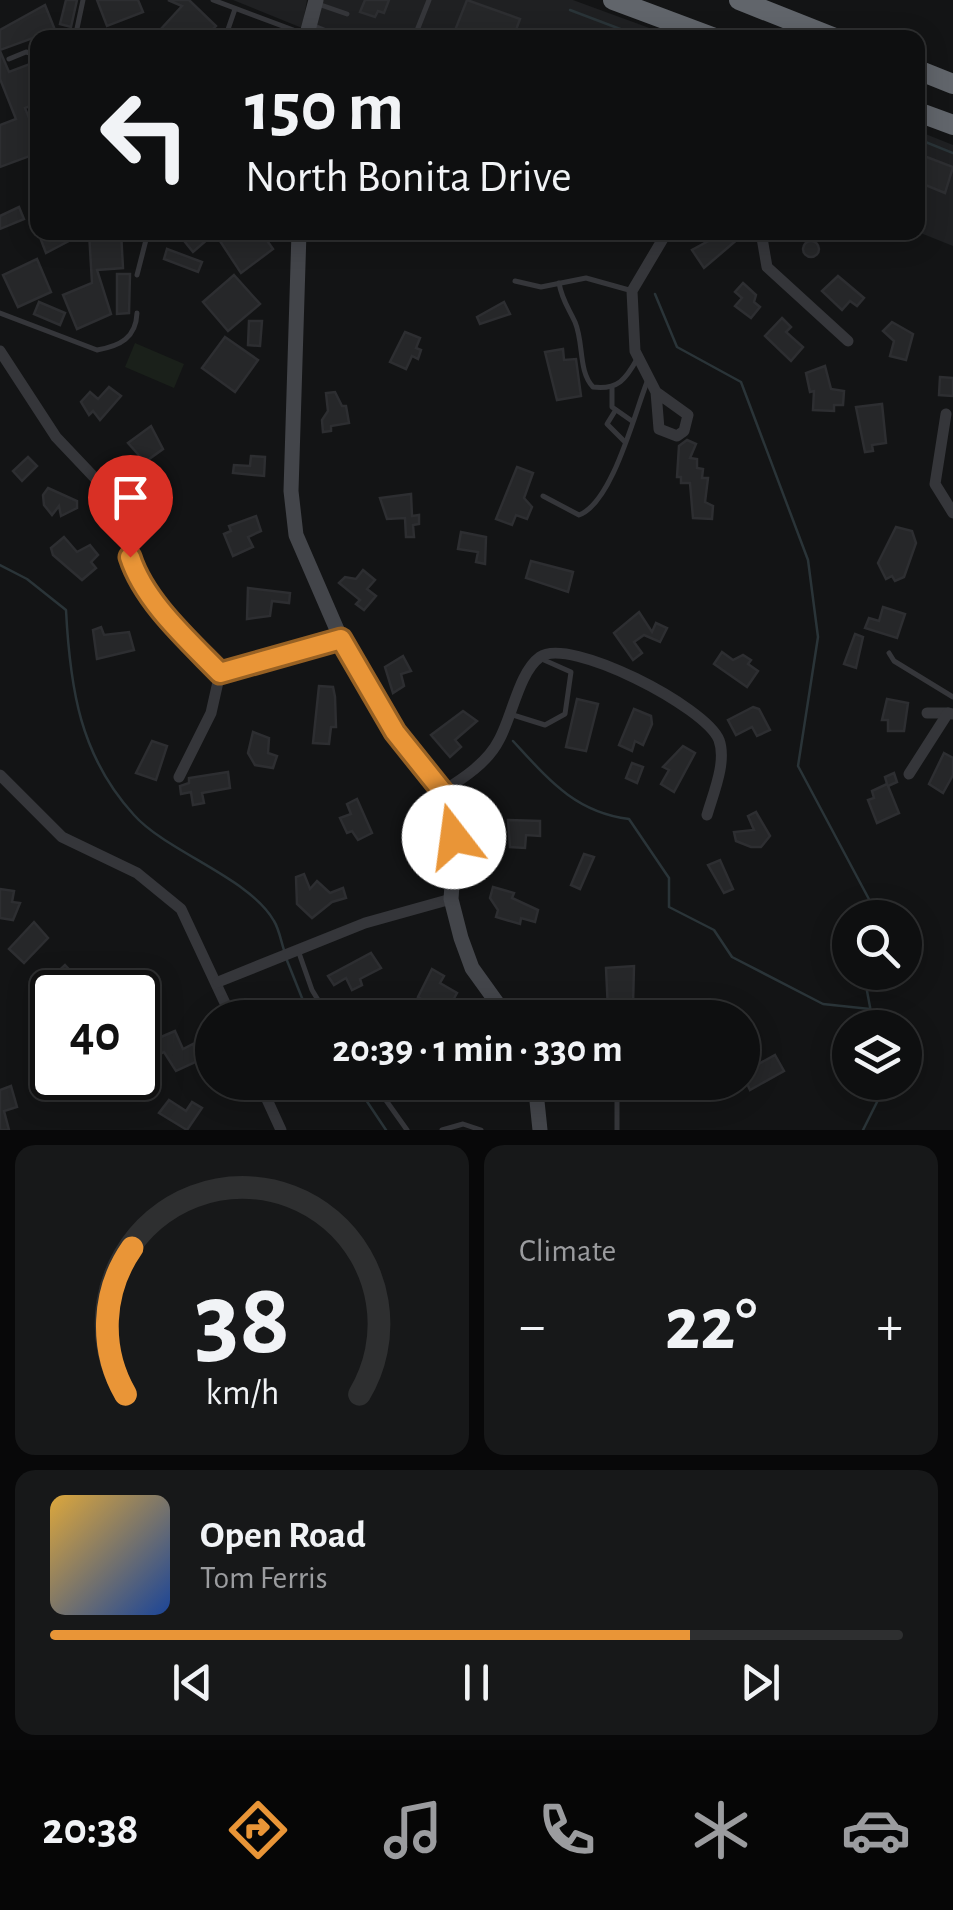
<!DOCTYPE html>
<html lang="en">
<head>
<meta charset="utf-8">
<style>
	body { margin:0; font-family:"Alegreya Sans",sans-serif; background:#171819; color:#f1f3f6; height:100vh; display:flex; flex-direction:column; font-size:38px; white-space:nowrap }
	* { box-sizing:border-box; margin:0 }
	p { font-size:32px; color:#9b9c9f }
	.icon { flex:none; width:55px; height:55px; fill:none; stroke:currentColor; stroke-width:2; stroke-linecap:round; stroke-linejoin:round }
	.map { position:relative; height:1130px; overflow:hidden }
	.sheet { display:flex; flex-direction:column; gap:15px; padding:15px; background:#080809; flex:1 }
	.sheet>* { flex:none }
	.guide { position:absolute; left:30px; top:30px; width:895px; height:210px; border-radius:20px; box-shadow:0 5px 25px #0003,0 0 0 2px #2e2f30; background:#0e0f10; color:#f1f3f6; overflow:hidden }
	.controls { position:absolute; left:832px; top:900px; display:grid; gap:20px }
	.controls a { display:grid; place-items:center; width:90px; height:90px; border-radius:50%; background:#0e0f10; box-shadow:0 5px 25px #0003,0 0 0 2px #2e2f30; font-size:50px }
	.speed { position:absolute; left:30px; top:970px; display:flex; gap:20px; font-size:50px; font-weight:700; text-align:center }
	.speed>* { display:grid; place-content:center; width:130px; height:130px; border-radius:50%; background:#0e0f10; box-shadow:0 5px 25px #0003,0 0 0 2px #2e2f30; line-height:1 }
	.speed .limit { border:5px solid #111; border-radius:15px; background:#fff; color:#111 }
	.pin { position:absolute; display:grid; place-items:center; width:85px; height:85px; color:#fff; margin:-102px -42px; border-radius:50% 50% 50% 0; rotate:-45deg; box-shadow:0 0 10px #0007 }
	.pin .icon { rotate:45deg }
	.me { position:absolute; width:110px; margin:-55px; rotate:345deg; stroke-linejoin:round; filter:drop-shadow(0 0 8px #0008) }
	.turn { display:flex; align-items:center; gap:35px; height:210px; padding:0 50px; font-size:45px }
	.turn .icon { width:130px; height:130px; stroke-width:2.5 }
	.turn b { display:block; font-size:70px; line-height:85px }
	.big { font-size:75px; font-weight:600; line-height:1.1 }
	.sheet .card { flex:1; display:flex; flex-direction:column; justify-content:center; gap:15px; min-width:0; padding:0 35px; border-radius:20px; background:#171819 }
	.sheet .dial { align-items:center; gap:0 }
	.dial svg { height:260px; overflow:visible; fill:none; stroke:#2e2f30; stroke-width:7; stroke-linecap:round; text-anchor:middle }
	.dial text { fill:#f1f3f6; stroke:none }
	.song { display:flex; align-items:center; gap:30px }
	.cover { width:120px; height:120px; border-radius:15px; background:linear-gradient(135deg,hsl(40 70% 55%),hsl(220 70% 35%)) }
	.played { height:10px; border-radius:5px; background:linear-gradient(90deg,#e99537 75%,#2e2f30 75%) }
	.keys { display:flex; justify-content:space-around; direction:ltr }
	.heat { display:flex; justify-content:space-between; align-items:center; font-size:55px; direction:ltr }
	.sheet .tiles { flex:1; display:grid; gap:15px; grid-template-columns:1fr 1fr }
	.card:last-child { grid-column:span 2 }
	.trip { position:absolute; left:195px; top:1000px; width:565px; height:100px; border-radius:50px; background:#0e0f10; box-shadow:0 5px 25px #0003,0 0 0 2px #2e2f30; font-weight:600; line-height:100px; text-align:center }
	.tab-bar { display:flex; height:160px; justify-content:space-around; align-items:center; background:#060606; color:#9b9c9f }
	.tab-bar .icon { width:70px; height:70px }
	.tab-bar .on { color:#e99537 }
	.tab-bar b { font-size:45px; color:#f1f3f6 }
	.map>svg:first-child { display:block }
	.built { fill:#1f2022 }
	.green { fill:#1a201a }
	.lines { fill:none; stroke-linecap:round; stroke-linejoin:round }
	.stream { stroke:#2a3438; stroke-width:2.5 }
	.building { fill:#262729; stroke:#2d2e31; stroke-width:2.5 }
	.lane { stroke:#35363a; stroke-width:5 }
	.street { stroke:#35363a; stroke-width:11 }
	.secondary { stroke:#43454a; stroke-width:15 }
	.highway { stroke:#61656b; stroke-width:20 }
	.route-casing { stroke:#976124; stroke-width:25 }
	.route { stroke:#e99537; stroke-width:18 }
</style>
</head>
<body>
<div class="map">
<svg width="953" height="1130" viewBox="0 0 953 1130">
	<rect width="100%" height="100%" fill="#131415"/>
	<g class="built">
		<polygon points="233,0 307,0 302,28"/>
		<polygon points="322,0 573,0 674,37 328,38 313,32"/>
		<polygon points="918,131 953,145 953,246 918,232"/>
	</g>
	<polygon class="green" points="135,343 184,364 174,388 125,367"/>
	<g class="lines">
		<g class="stream">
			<polyline points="570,10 644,38"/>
			<polyline points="918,139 953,153"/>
			<polyline points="655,294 677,347 741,382 808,560 818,637 798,766 879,918"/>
			<path d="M0,565L27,579L66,610C70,688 80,756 134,815C167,852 250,878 274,921C279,929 281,941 284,950"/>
			<path d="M513,741C549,780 575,812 629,819L669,878V907L714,930L732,957L823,1004L870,1009"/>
			<polyline points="286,958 310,1018"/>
			<polyline points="872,972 867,991 874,1028"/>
			<polyline points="354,1082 386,1130"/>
			<polyline points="863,1130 887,1082"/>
		</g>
	</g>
	<g class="building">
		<polygon points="66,0 77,0 71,27 60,24"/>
		<polygon points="97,0 138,0 143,12 107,26"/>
		<polygon points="168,0 189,0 216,26 204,38 170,38 161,29 182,6"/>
		<polygon points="365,0 389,0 384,13 378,11 375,17 360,12"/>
		<polygon points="467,0 520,19 513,38 452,38"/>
		<polygon points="45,5 55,30 0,50 0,30"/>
		<polygon points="0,51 9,72 35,62 38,69 38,103 25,108 38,140 38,153 0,167 0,125 16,119 0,79"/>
		<polygon points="924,156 953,167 945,193 918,182"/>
		<polygon points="19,207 24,219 0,229 0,216"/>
		<polygon points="38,232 86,232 46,253"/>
		<polygon points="89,232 121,232 123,268 97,270 111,314 77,329 63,295 92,283"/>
		<polygon points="177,232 216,232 193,252"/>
		<polygon points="231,232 261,232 273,249 241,273 220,241"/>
		<polygon points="725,232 735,232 739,238 704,268 692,250"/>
		<circle cx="811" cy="249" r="8"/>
		<polygon points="167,249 202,262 198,272 164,259"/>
		<polygon points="37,259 51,292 18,307 3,275"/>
		<polygon points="117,274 130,274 129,313 117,314"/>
		<polygon points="234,275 260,304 228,331 203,302"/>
		<polygon points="838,276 864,298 857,306 850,301 842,310 822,291"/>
		<polygon points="743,283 756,295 754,302 760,307 751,318 735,306 742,298 735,292"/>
		<polygon points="39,302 65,313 60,325 34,314"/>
		<polygon points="504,302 510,314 480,324 477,317"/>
		<polygon points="782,318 791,327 786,332 803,347 791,361 765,336"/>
		<polygon points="249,321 262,321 260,346 248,345"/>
		<polygon points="892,322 913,334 906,360 890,356 894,341 883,331"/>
		<polygon points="405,332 420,338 416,348 421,350 418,359 412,356 406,369 390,362"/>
		<polygon points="225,337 258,360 235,392 202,368"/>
		<polygon points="563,349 564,360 576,359 581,396 557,400 545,352"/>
		<polygon points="825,366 831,389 844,391 843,405 834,405 834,411 813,410 814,391 810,392 806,373"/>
		<polygon points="940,377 953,378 953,396 939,395"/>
		<polygon points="109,387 121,396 100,420 93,411 89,415 81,402 90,392 98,399"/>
		<polygon points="335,392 342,406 346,406 349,423 331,426 331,431 323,432 322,420 328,411 326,393"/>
		<polygon points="882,404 886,443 872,445 873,451 865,452 856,407"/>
		<polygon points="151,426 163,449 145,462 128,443"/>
		<polygon points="687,440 696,444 690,458 697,459 697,468 703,469 702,478 708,478 705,502 713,506 712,519 693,518 690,483 681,483 681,477 677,477 679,446"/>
		<polygon points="251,456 265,457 264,476 233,473 234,465 250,466"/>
		<polygon points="28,457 37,466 22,481 13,471"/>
		<polygon points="517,467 533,473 524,498 532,507 527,519 516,515 512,525 496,519"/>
		<polygon points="48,488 77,501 77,508 61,516 59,506 52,515 44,505 43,495"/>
		<polygon points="411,494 412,516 419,515 419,524 413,525 414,537 406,537 405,518 387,519 380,498"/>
		<polygon points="256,516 261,531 248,537 253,547 233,556 224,534 231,531 229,526"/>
		<polygon points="896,527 912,531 916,543 904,577 895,581 892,576 886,579 878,563"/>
		<polygon points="461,532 486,537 485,564 476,562 478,552 458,549"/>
		<polygon points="64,537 77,552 90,545 98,555 91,562 96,568 82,580 53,555 51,548"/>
		<polygon points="531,561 573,572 568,592 526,578"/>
		<polygon points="363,570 375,580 367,589 376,596 364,610 356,604 360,600 339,583 345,577 356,579"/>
		<polygon points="248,588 290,593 289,603 272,601 270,616 247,619"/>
		<polygon points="883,607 905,614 897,638 865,628 869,618 879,621"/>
		<polygon points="639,612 652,632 656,623 667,628 660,642 644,635 634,642 642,653 633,660 614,633"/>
		<polygon points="101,627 104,635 129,632 134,650 97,659 93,630"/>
		<polygon points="855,634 863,637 856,668 844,664"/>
		<polygon points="722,652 733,660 743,655 751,660 748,664 758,671 747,687 714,664"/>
		<polygon points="403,656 411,671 401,674 404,686 393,693 385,667"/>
		<polygon points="319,686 333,687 335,697 336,727 331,727 329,744 313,743"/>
		<polygon points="577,699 598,704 586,751 566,747"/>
		<polygon points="887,699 908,703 904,731 888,731 888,720 882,720"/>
		<polygon points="753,707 759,709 770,730 757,736 752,727 736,735 728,720"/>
		<polygon points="634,709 651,716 652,724 643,745 635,741 632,751 619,745"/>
		<polygon points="463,711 477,721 455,740 461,747 450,757 431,735"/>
		<polygon points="253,732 269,738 268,753 277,756 273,768 255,765 248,753"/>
		<polygon points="152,741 167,746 156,780 136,773"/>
		<polygon points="683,746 695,753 674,792 661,784 669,770 663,767"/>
		<polygon points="944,753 953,758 953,775 943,793 929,784"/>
		<polygon points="632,763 643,767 637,783 626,778"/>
		<polygon points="228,772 230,788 202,793 204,803 193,805 191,792 181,794 180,786 189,783 189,778"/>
		<polygon points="894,773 897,782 888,786 899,813 877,823 868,800 874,798 872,791 887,784 885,777"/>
		<polygon points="357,799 372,833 358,840 352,831 347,833 340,818 351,814 347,804"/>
		<polygon points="756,812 770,836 761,847 751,847 736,841 734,832 754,830 748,816"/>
		<polygon points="508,820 540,821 540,836 526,835 525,848 510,847"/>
		<polygon points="584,854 594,857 580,889 571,885"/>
		<polygon points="720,860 733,889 724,893 708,865"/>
		<polygon points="304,874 310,889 317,881 330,893 343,888 346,898 332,902 312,918 297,904 296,877"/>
		<polygon points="493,887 514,893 512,898 538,910 535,922 521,918 520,924 496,917 498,910 490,898"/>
		<polygon points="0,889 14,891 12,902 20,903 13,920 0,918"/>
		<polygon points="34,922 48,938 24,963 9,949"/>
		<polygon points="371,953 381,968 360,979 362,985 352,990 346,978 334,985 328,976"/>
		<polygon points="65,965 84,985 80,988 84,992 65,992 52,977"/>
		<polygon points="634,966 633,1005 608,1010 606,968"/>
		<polygon points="432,969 444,976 440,983 457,993 446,1013 418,997"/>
		<polygon points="264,1000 267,1007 279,1002 285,1018 245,1018 242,1009"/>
		<polygon points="175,1031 183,1049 193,1044 200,1060 176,1071 164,1052 153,1057 147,1043"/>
		<polygon points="775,1055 784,1071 750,1090 742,1073"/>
		<polygon points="11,1086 17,1107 4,1111 9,1130 0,1130 0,1090"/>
		<polygon points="169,1100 186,1111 192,1102 202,1108 187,1130 159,1113"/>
	</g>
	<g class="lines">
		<g class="lane">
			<polyline points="213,0 304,34"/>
			<polyline points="318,4 347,14"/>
			<polyline points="314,26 344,38"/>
			<polyline points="75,38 83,0"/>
			<polyline points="225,38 235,9"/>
			<polyline points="414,38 429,0"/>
			<polyline points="9,59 26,52 38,55"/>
			<polyline points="36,119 38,118"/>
			<polyline points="137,275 148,232"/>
			<polyline points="515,281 541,287 586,278 629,290"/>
			<path d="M559,283C562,300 568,307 575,322C584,343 578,371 593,387C618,390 626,379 637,359"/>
			<path d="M0,313L97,350C120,346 136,338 137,313"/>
			<polyline points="612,388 612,407 632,421"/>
			<polyline points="615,411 607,424 624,441"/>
			<path d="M543,496L579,515C612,503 634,415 647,382"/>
			<polyline points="889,653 894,661 953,697"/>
			<polyline points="513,715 545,725 565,714 571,672 544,660"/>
			<polyline points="299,953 312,990 329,1018"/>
			<polyline points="373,1082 407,1130"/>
			<polyline points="617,1082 617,1130"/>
			<polyline points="442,1130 463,1124 481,1130"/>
		</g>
		<g class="street">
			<polyline points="761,232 767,267 848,341"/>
			<polyline points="0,351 56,437 110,494 136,575 220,673"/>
			<polyline points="656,392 659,429 677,436 684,431 688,415 656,392 635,351 632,291 667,232"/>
			<polyline points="946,414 935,484 953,513"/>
			<polyline points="220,673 341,639"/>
			<polyline points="927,713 948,713"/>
			<polyline points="909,774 948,713 953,714"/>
			<polyline points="0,775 62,837 137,873 181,909 232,1018"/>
			<polyline points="179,777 211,713 220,673"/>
			<path d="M443,791C464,778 488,762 499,740C512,717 519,672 540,657C569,636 706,707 719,740C727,762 713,794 707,815"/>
			<polyline points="218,982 365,923 451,899"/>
			<polyline points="549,1018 566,1014 587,1018"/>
			<polyline points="259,1082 281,1130"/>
		</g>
		<g class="secondary">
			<polyline points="306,38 316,0"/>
			<polyline points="299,232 291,491 296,535 341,639 366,685 395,731 443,791 455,841 451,899 461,938 472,968 508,1018"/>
			<polyline points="535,1082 540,1130"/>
		</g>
		<g class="highway">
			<polyline points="613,0 715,38"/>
			<polyline points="739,0 835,38"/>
			<polyline points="918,70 953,84"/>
			<polyline points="918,112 953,125"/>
		</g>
	</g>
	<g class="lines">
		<g class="route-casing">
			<path id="route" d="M130,557C144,601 188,640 220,673L341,639L395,732L443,792L454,837"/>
		</g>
		<use href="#route" class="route"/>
	</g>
</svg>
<div class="controls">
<a><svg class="icon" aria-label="search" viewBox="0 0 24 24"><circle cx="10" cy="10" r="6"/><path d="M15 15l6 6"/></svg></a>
<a><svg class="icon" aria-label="layers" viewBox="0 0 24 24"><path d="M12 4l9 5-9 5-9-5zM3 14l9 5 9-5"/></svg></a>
</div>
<div class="speed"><div class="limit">40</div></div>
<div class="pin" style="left:130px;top:557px;background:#d93025"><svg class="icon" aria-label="arrive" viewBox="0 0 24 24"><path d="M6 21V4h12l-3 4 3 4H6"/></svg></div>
<svg class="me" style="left:454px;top:837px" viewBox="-20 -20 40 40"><circle r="19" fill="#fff"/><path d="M0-13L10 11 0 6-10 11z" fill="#e99537"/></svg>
<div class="trip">20:39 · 1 min · 330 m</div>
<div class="guide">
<div class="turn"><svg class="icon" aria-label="left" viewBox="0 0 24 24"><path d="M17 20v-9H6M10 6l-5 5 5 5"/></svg><div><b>150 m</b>North Bonita Drive</div></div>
</div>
</div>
<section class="sheet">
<div class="tiles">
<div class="card dial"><svg viewBox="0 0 100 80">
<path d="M14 69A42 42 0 1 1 86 69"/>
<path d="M14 69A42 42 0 0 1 16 24" stroke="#e99537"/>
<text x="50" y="56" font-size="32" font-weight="700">38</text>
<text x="50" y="72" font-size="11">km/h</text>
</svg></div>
<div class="card"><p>Climate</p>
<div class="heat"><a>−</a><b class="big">22°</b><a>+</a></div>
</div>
<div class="card">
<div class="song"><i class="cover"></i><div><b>Open Road</b><p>Tom Ferris</p></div></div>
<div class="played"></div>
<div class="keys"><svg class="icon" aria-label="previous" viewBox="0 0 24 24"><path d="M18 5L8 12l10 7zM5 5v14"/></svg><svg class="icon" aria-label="pause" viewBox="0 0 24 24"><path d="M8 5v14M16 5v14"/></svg><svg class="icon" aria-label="next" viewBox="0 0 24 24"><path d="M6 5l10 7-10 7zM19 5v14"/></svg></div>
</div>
</div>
</section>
<nav class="tab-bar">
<b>20:38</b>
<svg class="icon on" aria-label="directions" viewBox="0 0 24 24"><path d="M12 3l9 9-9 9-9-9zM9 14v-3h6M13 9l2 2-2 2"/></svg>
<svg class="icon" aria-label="music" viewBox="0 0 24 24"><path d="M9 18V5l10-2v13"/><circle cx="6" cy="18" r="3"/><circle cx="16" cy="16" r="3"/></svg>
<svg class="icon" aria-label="phone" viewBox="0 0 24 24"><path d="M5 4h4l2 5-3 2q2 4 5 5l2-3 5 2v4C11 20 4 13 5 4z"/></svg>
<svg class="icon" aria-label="climate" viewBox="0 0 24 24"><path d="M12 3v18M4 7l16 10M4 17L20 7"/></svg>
<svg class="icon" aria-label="car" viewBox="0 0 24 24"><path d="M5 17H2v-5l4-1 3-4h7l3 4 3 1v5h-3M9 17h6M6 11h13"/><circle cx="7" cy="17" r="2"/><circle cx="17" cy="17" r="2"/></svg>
</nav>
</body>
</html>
